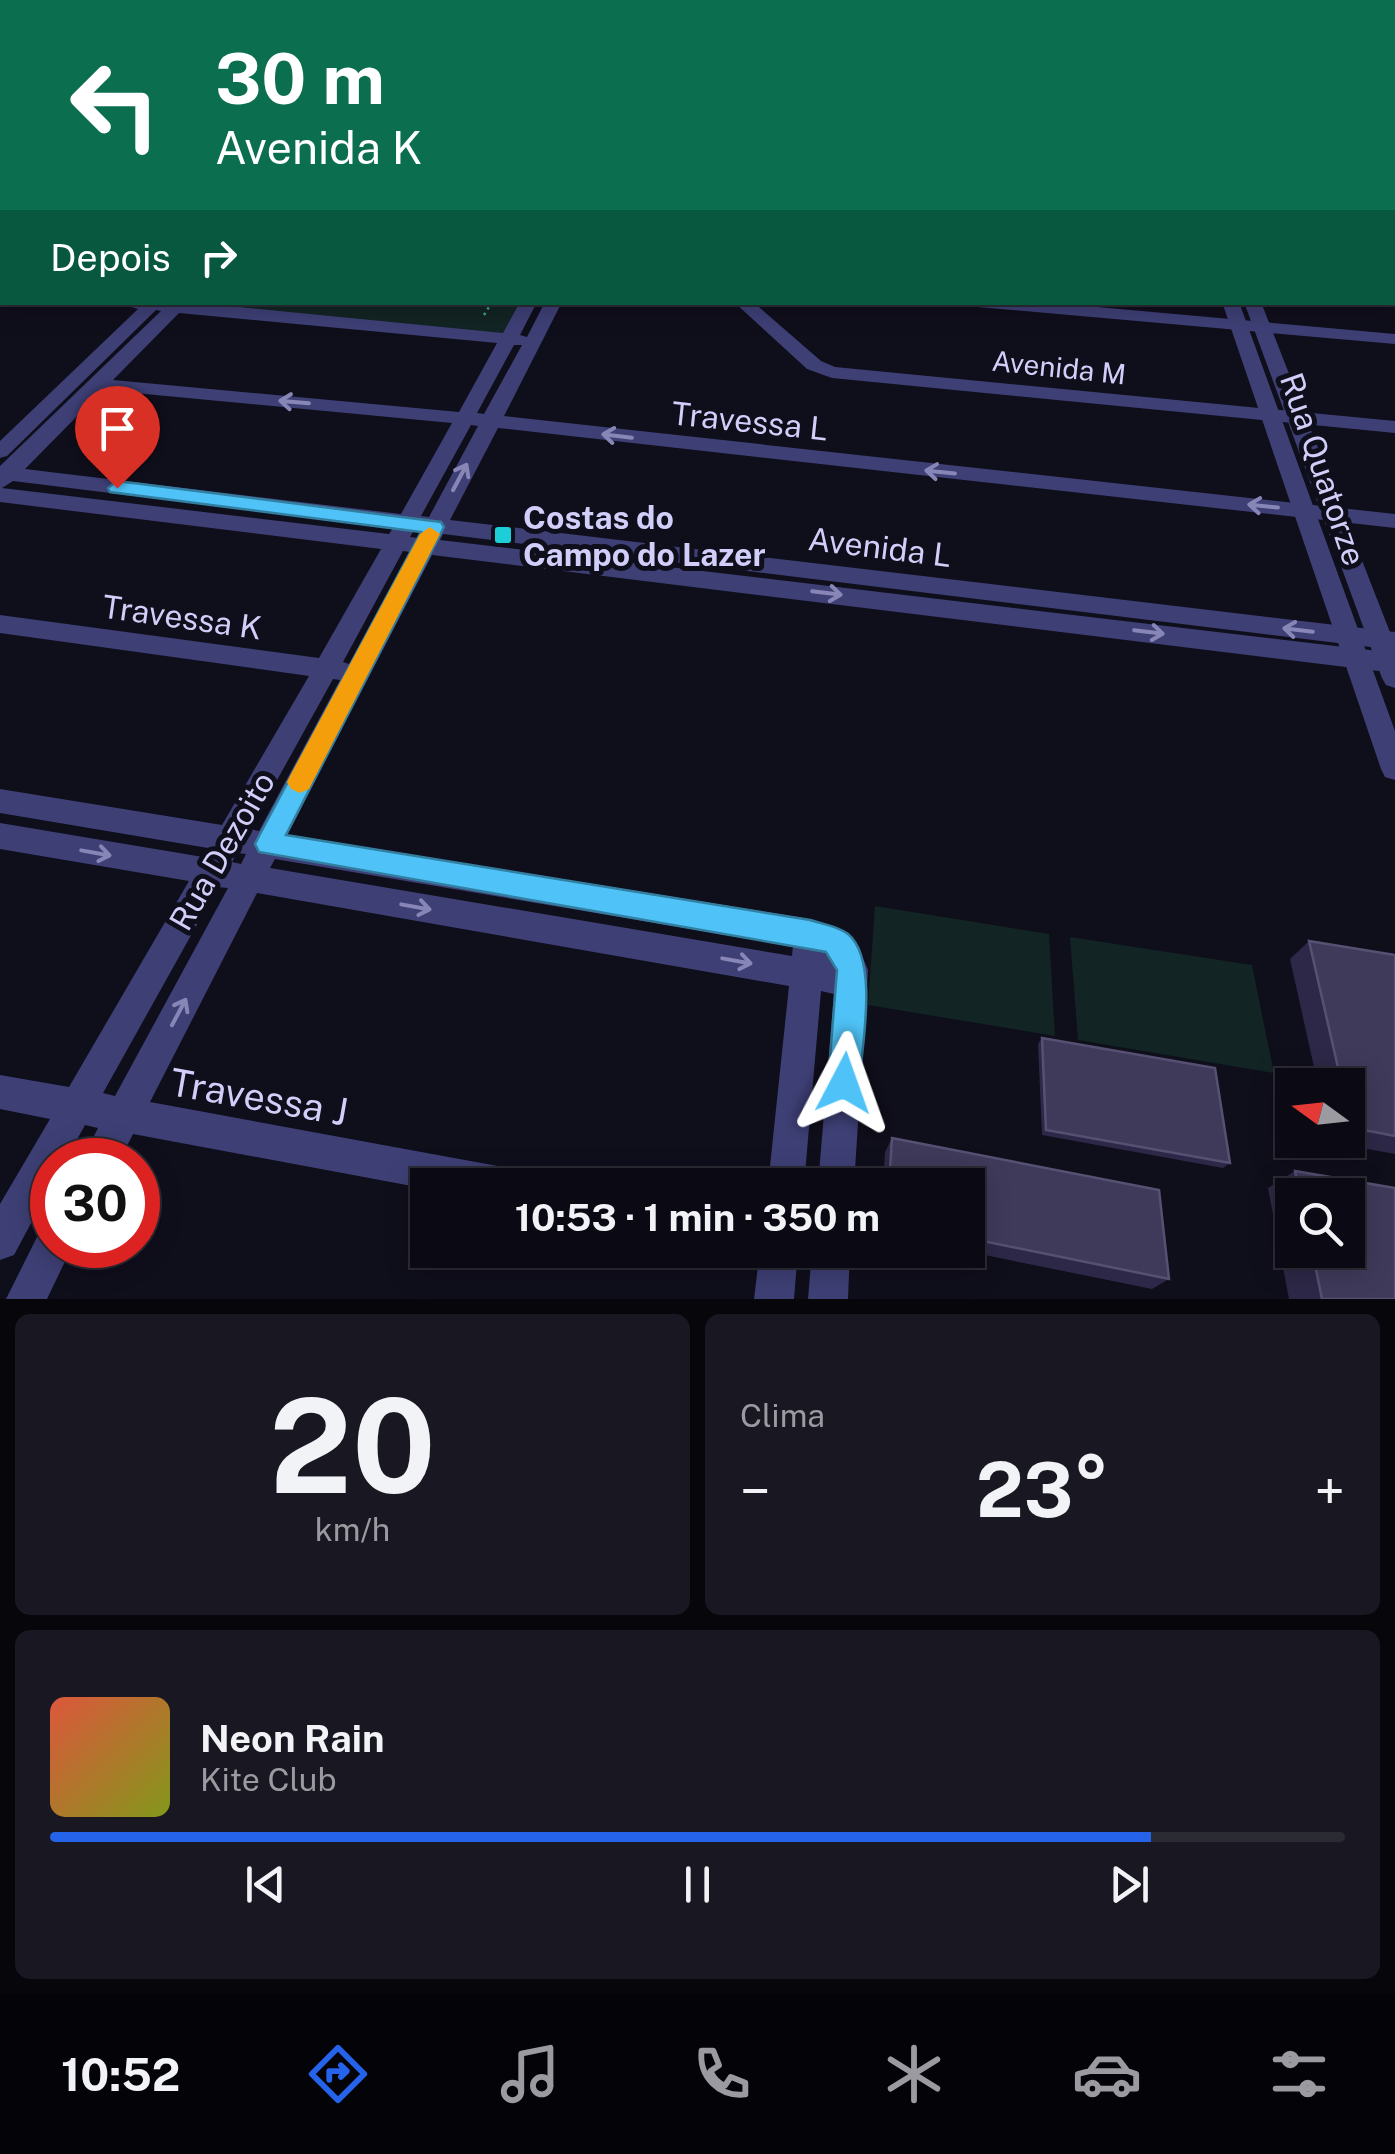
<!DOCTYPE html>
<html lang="pt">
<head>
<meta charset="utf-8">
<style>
	body { margin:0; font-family:"Public Sans",sans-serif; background:#191822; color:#f1f3f6; height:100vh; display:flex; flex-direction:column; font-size:38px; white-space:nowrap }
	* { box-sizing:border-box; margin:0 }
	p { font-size:32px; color:#9a9aa0 }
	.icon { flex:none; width:55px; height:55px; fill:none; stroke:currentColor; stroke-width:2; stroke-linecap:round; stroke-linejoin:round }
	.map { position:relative; height:1299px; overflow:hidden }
	.details { display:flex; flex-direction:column; gap:15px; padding:15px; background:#06060b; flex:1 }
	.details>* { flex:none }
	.banner { position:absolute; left:0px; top:0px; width:1395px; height:305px; box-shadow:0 5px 25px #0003,0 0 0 2px #2b2b34; background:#0b6e4f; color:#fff; overflow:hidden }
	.needle { width:65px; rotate:285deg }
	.fabs { position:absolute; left:1275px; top:1068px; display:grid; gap:20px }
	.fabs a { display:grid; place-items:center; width:90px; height:90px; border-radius:0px; background:#0b0a14; box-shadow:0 5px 25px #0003,0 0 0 2px #2b2b34; font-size:50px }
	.speed { position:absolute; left:30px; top:1138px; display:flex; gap:20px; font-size:50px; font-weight:700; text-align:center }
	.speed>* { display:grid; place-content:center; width:130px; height:130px; border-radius:50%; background:#0b0a14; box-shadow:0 5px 25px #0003,0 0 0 2px #2b2b34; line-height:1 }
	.speed .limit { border:15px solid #d22; background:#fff; color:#111 }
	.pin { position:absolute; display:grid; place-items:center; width:85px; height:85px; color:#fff; margin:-102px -42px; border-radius:50% 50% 50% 0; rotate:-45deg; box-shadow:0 0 10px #0007 }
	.pin .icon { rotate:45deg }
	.me { position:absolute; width:110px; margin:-55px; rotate:4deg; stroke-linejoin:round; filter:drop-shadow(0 0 8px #0008) }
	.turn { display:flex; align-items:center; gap:35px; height:210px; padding:0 50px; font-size:45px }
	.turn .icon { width:130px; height:130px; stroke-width:2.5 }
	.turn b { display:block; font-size:70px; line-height:85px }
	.then { display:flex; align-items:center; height:95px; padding:0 50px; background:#0003; gap:20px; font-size:38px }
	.big { font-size:75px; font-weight:700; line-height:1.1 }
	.details .tile { flex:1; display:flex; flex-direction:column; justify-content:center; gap:15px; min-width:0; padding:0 35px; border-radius:15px; background:#191822 }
	.details .dial { align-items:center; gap:0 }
	.dial b { font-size:130px; line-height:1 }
	.song { display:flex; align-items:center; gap:30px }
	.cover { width:120px; height:120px; border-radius:15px; background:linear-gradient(135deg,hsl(10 70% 55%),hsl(70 70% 35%)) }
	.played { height:10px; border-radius:5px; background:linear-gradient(90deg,#2563eb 85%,#2b2b34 85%) }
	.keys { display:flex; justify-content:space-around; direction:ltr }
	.heat { display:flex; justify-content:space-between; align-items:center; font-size:55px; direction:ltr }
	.details .tiles { flex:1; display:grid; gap:15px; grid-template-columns:1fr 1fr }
	.tile:last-child { grid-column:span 2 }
	.trip { position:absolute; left:410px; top:1168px; width:575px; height:100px; border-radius:0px; background:#0b0a14; box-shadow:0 5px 25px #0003,0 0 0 2px #2b2b34; font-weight:700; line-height:100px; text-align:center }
	.menu { display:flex; height:160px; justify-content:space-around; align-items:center; background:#040408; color:#9a9aa0 }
	.menu .icon { width:70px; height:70px }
	.menu .active { color:#2563eb }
	.menu b { font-size:45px; color:#f1f3f6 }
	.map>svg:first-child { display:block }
	.green { fill:#122423 }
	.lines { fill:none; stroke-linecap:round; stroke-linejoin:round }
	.path { stroke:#3ba094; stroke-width:2.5; stroke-dasharray:2.5 4; stroke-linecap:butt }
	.minor { fill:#3e3f75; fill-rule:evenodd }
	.tertiary { fill:#3e3f75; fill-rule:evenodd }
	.wall { fill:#2d2847; fill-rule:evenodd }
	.building { fill:#3f3a5a; stroke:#565173; stroke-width:2.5 }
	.oneway { stroke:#8886b7 }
	.route { fill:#4fc3f7; stroke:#337fa1; stroke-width:2.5 }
	.slow { fill:#f59e0b }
	.poi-dot { fill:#1cced7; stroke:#0f0e1b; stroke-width:4 }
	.labels { text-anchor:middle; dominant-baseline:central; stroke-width:10; stroke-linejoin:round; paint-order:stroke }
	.far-street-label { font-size:28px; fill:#d1cef9; stroke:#0f0e1b }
	.street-label { font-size:32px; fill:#d1cef9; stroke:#0f0e1b }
	.poi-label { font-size:32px; font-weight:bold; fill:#d1cef9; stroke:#0f0e1b; text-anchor:start }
	.near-street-label { font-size:38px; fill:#d1cef9; stroke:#0f0e1b }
</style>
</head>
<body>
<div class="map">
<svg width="1395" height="1299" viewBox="0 0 1395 1299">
	<rect width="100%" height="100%" fill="#0f0e1b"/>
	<g class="green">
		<polygon points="180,302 529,303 508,339"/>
		<polygon points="875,906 1049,934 1055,1036 868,1005"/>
		<polygon points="1070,937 1252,965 1274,1073 1078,1040"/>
	</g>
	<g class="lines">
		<polyline class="path" points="484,315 492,302"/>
		<g class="minor">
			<polygon points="0,0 51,0 52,2 2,3"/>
			<polygon points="519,0 520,2 480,1 480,0"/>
			<polygon points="898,0 955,0 956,2 900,2"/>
			<polygon points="1228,0 1239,0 1240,2 1230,2"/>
			<polygon points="1342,0 1353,0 1354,2 1344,2"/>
			<rect x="1392" y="22" width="3" height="7"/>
			<polygon points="1392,55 1395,55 1395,66 1392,65"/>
			<rect x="0" y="69" width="2" height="8"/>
			<rect x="1392" y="78" width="3" height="8"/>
			<polygon points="2,91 2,99 0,100 0,92"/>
			<rect x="1392" y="119" width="3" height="8"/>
			<rect x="0" y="162" width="2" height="8"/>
			<rect x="1392" y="165" width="3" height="8"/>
			<rect x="1392" y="209" width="3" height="10"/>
			<rect x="1392" y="262" width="3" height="10"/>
			<path d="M114,302H188L503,333L520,302H537L520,335L527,337L545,302H562L504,416L1395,514V528L498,428L450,520L1395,632V650L443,534L440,540L1395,653V673L432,555L287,835L810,919C842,927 856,940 868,970L854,1185H818L834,994L821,991L804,1185H768L789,986L257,893L150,1102L503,1167L516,1172L521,1185H428V1189L133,1134L120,1160H82L98,1128L85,1125L66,1160H52V1184L14,1255L0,1260V1204L50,1119L0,1109V1075L69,1087L189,881L0,849V823L203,857L208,848L0,813V789L222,825L309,676L0,633V615L319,658L381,549L0,502V466L161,311L156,310L7,456L0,458V441L138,309ZM179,313L497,343L459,412L113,380ZM514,345H522L484,414L477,413ZM103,390L452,423L401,514L25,469ZM471,425L478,426L429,517L421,516ZM13,481L393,528L389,534L2,488ZM414,530L421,531L418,538L410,537ZM403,551L410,552L349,664L343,662ZM333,679L340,680L259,831L250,829ZM237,853L246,854L241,864L232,862ZM275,859L793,946L792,956L270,868ZM218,887L228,888L115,1096L103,1093Z"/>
			<polygon points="734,302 753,302 821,361 835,367 1395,421 1395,433 832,378 807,369"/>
			<polygon points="970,302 1042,302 1395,334 1395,344 978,307"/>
			<polygon points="52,1226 52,1245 73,1245 47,1299 6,1299 40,1231"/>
			<polygon points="760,1250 798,1250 794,1299 754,1299"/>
			<polygon points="812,1250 850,1250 848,1299 808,1299"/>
		</g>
		<g class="tertiary">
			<polygon points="1119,0 1129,0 1130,2 1120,2"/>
			<polygon points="1222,302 1239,302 1395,731 1395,780 1385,777 1381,769"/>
			<polygon points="1244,302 1261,302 1395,645 1395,688 1386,685 1382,678"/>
		</g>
	</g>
	<g class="wall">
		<polygon points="1309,941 1395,955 1395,1154 1318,1140 1348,1140 1348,1085 1318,1085 1290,959"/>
		<polygon points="1042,1038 1230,1163 1223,1168 1042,1135 1038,1044"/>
		<polygon points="892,1138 1169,1279 1152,1289 960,1250 968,1250 968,1185 883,1185 885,1152"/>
		<path d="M1295,1171L1395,1188V1299H1289L1268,1188ZM1292,1195H1348V1250H1292Z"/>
	</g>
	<g class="building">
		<polygon points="1309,941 1395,955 1395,1136 1348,1127 1348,1085 1342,1085"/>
		<polygon points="1042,1038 1215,1068 1230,1163 1046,1130"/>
		<polygon points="892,1138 1159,1190 1169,1279 968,1238 968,1185 889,1185"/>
		<polygon points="1295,1171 1395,1188 1395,1299 1322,1299 1312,1250 1348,1250 1348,1195 1300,1195"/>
	</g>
	<defs><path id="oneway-shaft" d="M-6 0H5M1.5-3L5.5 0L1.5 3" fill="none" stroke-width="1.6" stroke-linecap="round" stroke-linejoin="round" transform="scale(2.5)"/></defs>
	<g class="oneway">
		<use href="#oneway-shaft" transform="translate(294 402) rotate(-175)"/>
		<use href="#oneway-shaft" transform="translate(617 436) rotate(-173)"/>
		<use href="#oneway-shaft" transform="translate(940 472) rotate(-174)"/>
		<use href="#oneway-shaft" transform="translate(460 477) rotate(-62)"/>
		<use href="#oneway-shaft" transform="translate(1263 506) rotate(-174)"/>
		<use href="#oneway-shaft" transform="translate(827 593) rotate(7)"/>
		<use href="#oneway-shaft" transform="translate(1298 630) rotate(-173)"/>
		<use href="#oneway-shaft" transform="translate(1149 632) rotate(7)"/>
		<use href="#oneway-shaft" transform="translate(96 853) rotate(10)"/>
		<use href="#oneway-shaft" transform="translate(416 907) rotate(10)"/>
		<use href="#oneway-shaft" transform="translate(737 961) rotate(10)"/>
		<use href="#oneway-shaft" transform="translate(179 1012) rotate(-62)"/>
	</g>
	<path class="route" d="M117,481L441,522L444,527L286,835L810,920C822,924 838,926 848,934C879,960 862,1046 859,1083L855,1094L844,1099L832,1094L828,1083L837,970L826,952L259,852L255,844L259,836L421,532L110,492L108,488Z"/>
	<polygon class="slow" points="430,527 440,534 309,789 300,793 291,789 287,782 291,774 420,534"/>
	<rect class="poi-dot" x="493" y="525" width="20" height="20" rx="5"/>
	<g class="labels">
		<g class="far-street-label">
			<text transform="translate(1059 367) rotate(6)">Avenida M</text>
		</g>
		<g class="street-label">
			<text transform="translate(750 421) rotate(6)">Travessa L</text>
			<text transform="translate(1323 469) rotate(71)">Rua Quatorze</text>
			<text transform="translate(880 547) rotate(7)">Avenida L</text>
			<text transform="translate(182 617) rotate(8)">Travessa K</text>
			<text transform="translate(222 851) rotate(-60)">Rua Dezoito</text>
		</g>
		<g class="poi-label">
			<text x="523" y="517">Costas do<tspan x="523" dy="37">Campo do Lazer</tspan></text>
		</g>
		<g class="near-street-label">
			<text transform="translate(259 1097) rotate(10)">Travessa J</text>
		</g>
	</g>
</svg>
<div class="fabs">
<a><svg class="needle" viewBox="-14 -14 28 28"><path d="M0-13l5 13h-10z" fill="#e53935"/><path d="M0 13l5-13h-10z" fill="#9a9aa0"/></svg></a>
<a><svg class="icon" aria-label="search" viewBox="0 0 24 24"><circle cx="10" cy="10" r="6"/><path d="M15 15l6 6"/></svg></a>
</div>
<div class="speed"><div class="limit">30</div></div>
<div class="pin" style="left:117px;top:488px;background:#d93025"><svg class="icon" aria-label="arrive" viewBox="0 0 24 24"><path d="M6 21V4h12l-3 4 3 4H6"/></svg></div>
<svg class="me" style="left:844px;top:1083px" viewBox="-20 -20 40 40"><path d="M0-17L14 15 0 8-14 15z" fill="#4fc3f7" stroke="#fff" stroke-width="4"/></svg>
<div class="trip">10:53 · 1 min · 350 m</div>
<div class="banner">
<div class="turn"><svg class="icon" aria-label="left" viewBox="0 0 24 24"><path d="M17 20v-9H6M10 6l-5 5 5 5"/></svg><div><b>30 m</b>Avenida K</div></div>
<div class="then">Depois<svg class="icon" aria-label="right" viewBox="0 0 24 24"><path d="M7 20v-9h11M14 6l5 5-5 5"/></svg></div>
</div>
</div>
<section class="details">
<div class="tiles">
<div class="tile dial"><b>20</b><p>km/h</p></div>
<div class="tile"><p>Clima</p>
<div class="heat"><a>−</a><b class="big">23°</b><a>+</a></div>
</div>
<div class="tile">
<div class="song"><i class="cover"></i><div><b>Neon Rain</b><p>Kite Club</p></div></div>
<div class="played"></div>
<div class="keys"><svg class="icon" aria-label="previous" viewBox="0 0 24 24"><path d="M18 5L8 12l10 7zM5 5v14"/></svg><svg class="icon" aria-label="pause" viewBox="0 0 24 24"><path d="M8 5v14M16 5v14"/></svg><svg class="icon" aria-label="next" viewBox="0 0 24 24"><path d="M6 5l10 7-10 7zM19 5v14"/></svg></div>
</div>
</div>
</section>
<nav class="menu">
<b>10:52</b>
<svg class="icon active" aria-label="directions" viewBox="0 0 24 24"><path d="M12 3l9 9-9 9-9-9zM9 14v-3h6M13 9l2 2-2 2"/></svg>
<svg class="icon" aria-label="music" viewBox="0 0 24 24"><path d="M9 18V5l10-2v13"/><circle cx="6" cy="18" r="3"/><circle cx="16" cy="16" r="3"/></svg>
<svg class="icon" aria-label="phone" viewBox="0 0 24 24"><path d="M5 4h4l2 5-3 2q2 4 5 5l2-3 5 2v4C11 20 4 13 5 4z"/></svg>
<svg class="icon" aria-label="climate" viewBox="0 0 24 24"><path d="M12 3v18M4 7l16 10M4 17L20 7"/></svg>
<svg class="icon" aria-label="car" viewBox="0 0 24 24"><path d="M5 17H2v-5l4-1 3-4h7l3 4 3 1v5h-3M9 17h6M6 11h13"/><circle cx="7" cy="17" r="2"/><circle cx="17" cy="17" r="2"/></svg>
<svg class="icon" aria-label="filters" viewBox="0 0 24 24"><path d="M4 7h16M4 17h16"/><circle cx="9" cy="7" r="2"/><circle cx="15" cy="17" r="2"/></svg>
</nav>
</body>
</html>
